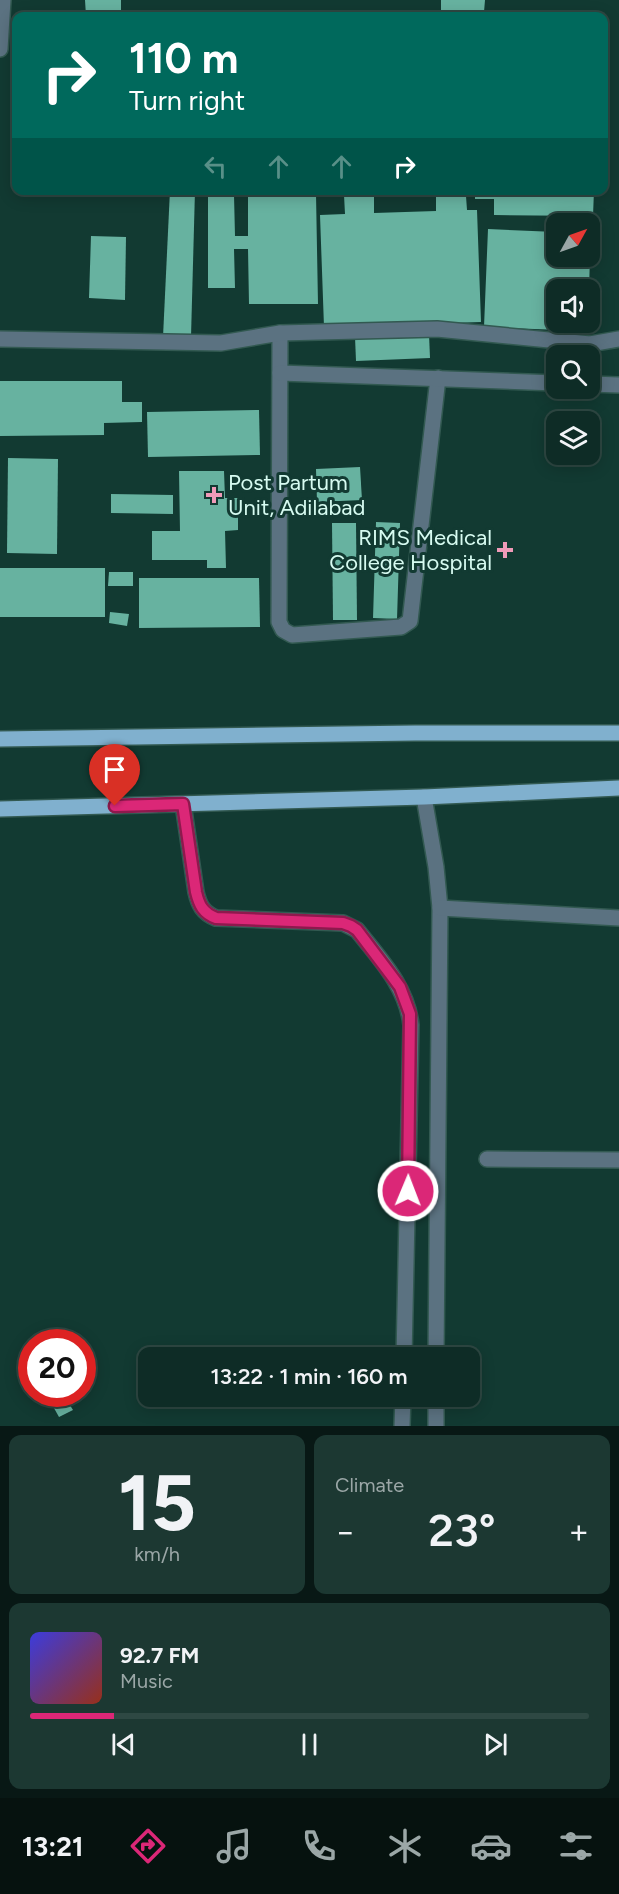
<!DOCTYPE html>
<html lang="en">
<head>
<meta charset="utf-8">
<style>
	body { margin:0; font-family:Figtree,sans-serif; background:#1c3832; color:#f1f3f6; height:100vh; display:flex; flex-direction:column; font-size:22px; white-space:nowrap }
	* { box-sizing:border-box; margin:0 }
	p { font-size:20px; color:#9ba7a7 }
	.icon { flex:none; width:33px; height:33px; fill:none; stroke:currentColor; stroke-width:2; stroke-linecap:round; stroke-linejoin:round }
	.map { position:relative; height:1426px; overflow:hidden }
	.panel { display:flex; flex-direction:column; gap:9px; padding:9px; background:#081815; flex:1 }
	.panel>* { flex:none }
	.top-card { position:absolute; left:12px; top:12px; width:596px; height:183px; border-radius:12px; box-shadow:0 3px 15px #0003,0 0 0 2px #2e4843; background:#00695c; color:#fff; overflow:hidden }
	.needle { width:39px; rotate:50deg }
	.controls { position:absolute; left:546px; top:213px; display:grid; gap:12px }
	.controls a { display:grid; place-items:center; width:54px; height:54px; border-radius:12px; background:#0e2c26; box-shadow:0 3px 15px #0003,0 0 0 2px #2e4843; font-size:30px }
	.speed { position:absolute; left:18px; top:1329px; display:flex; gap:12px; font-size:30px; font-weight:700; text-align:center }
	.speed>* { display:grid; place-content:center; width:78px; height:78px; border-radius:50%; background:#0e2c26; box-shadow:0 3px 15px #0003,0 0 0 2px #2e4843; line-height:1 }
	.speed .limit { border:9px solid #d22; background:#fff; color:#111 }
	.pin { position:absolute; display:grid; place-items:center; width:51px; height:51px; color:#fff; margin:-62px -26px; border-radius:50% 50% 50% 0; rotate:-45deg; box-shadow:0 0 6px #0007 }
	.pin .icon { rotate:45deg }
	.me { position:absolute; width:66px; margin:-33px; rotate:1deg; stroke-linejoin:round; filter:drop-shadow(0 0 4px #0008) }
	.turn { display:flex; align-items:center; gap:21px; height:126px; padding:0 18px; font-size:27px }
	.turn .icon { width:78px; height:78px; stroke-width:2.5 }
	.turn b { display:block; font-size:42px; line-height:51px }
	.lanes { display:flex; align-items:center; height:57px; padding:0 18px; background:#0003; justify-content:center; gap:30px; direction:ltr }
	.lanes .off { opacity:.35 }
	.big { font-size:45px; font-weight:600; line-height:1.1 }
	.panel .widget { flex:1; display:flex; flex-direction:column; justify-content:center; gap:9px; min-width:0; padding:0 21px; border-radius:12px; background:#1c3832 }
	.panel .dial { align-items:center; gap:0 }
	.dial b { font-size:78px; line-height:1 }
	.song { display:flex; align-items:center; gap:18px }
	.cover { width:72px; height:72px; border-radius:9px; background:linear-gradient(135deg,hsl(240 70% 55%),hsl(10 70% 35%)) }
	.played { height:6px; border-radius:3px; background:linear-gradient(90deg,#db2777 15%,#2e4843 15%) }
	.keys { display:flex; justify-content:space-around; direction:ltr }
	.heat { display:flex; justify-content:space-between; align-items:center; font-size:33px; direction:ltr }
	.panel .tiles { flex:1; display:grid; gap:9px; grid-template-columns:1fr 1fr }
	.widget:last-child { grid-column:span 2 }
	.trip { position:absolute; left:138px; top:1347px; width:342px; height:60px; border-radius:12px; background:#0e2c26; box-shadow:0 3px 15px #0003,0 0 0 2px #2e4843; font-weight:600; line-height:60px; text-align:center }
	.dock { display:flex; height:96px; justify-content:space-around; align-items:center; background:#06120f; color:#9ba7a7 }
	.dock .icon { width:42px; height:42px }
	.dock .active { color:#db2777 }
	.dock b { font-size:27px; color:#f1f3f6 }
	.map>svg:first-child { display:block }
	.building { fill:#67b2a0 }
	.lines { fill:none; stroke-linecap:round; stroke-linejoin:round }
	.minor-casing { stroke:#325951; stroke-width:18 }
	.major-casing { stroke:#325951; stroke-width:18 }
	.minor { stroke:#5b7281; stroke-width:15 }
	.major { stroke:#80b0ce; stroke-width:15 }
	.route-casing { stroke:#8e194d; stroke-width:15 }
	.route { stroke:#db2777; stroke-width:10 }
	.poi-dot { fill:#ef9ab8; stroke:#123a32; stroke-width:2 }
	.labels { text-anchor:middle; dominant-baseline:central; stroke-width:6; stroke-linejoin:round; paint-order:stroke }
	.poi-label { font-size:22px; fill:#d7fbf1; stroke:#123a32; text-anchor:start }
</style>
</head>
<body>
<div class="map">
<svg width="619" height="1426" viewBox="0 0 619 1426">
	<rect width="100%" height="100%" fill="#123a32"/>
	<g class="building">
		<polygon points="85,0 121,0 121,16 86,16"/>
		<polygon points="441,0 485,0 484,12 470,12 470,16 441,16"/>
		<polygon points="170,190 195,190 191,337 163,337"/>
		<polygon points="475,190 594,190 593,216 494,215 494,199 475,199"/>
		<polygon points="316,194 318,304 249,304 248,249 234,249 235,288 208,288 208,195 234,195 235,236 248,236 248,195"/>
		<polygon points="374,194 374,213 436,211 436,197 466,196 467,210 477,210 481,322 324,327 320,215 345,214 344,195"/>
		<polygon points="488,229 556,232 556,256 590,256 589,290 556,290 556,322 588,322 587,331 484,327"/>
		<polygon points="91,236 126,237 125,300 89,298"/>
		<polygon points="429,334 430,358 356,361 355,337"/>
		<polygon points="0,381 122,381 122,402 142,402 142,422 104,423 104,435 0,436"/>
		<polygon points="259,410 260,455 148,457 147,412"/>
		<polygon points="8,458 58,459 57,554 7,553"/>
		<polygon points="360,467 362,500 317,502 316,469"/>
		<polygon points="179,471 224,471 225,498 238,498 238,530 225,531 226,568 207,568 207,560 152,560 152,531 180,531"/>
		<polygon points="111,494 173,495 173,514 111,513"/>
		<polygon points="376,522 400,523 397,619 373,618"/>
		<polygon points="332,523 356,523 357,620 333,620"/>
		<rect x="0" y="568" width="105" height="49"/>
		<polygon points="109,572 133,572 133,586 108,586"/>
		<polygon points="139,578 259,578 260,627 139,628"/>
		<polygon points="110,612 129,614 127,626 109,623"/>
		<polygon points="46,1394 63,1394 73,1410 59,1417"/>
	</g>
	<g class="lines">
		<g class="minor-casing">
			<g id="minor">
				<polyline points="0,49 3,0"/>
				<polyline points="280,333 279,622 283,630 292,635 401,627 410,621 438,378"/>
				<polyline points="0,339 221,343 280,333 437,329 590,344 619,339"/>
				<polyline points="280,373 556,383"/>
				<polyline points="590,384 619,385"/>
				<polyline points="424,797 436,867 440,908 436,1358"/>
				<path d="M183,804L196,892C199,905 203,913 216,918L343,923L357,930C380,959 407,987 411,1025L404,1358"/>
				<polyline points="440,908 619,918"/>
				<polyline points="487,1159 619,1160"/>
				<polyline points="402,1426 403,1396"/>
				<polyline points="436,1426 436,1396"/>
			</g>
		</g>
		<g class="major-casing">
			<g id="major">
				<polyline points="0,739 415,733 619,733"/>
				<polyline points="0,809 424,797 619,788"/>
			</g>
		</g>
		<use href="#minor" class="minor"/>
		<use href="#major" class="major"/>
	</g>
	<g class="lines">
		<g class="route-casing">
			<path id="route" d="M115,806L183,804L196,892C199,905 203,913 216,918L343,923L351,926L357,930L391,975L400,987L410,1014L408,1191"/>
		</g>
		<use href="#route" class="route"/>
	</g>
	<g class="poi-dot">
		<path d="M211 486h6v6h6v6h-6v6h-6v-6h-6v-6h6z"/>
		<path d="M502 541h6v6h6v6h-6v6h-6v-6h-6v-6h6z"/>
	</g>
	<g class="labels">
		<g class="poi-label">
			<text x="228" y="482">Post Partum<tspan x="228" dy="25">Unit, Adilabad</tspan></text>
			<text x="492" y="537" text-anchor="end">RIMS Medical<tspan x="492" dy="25">College Hospital</tspan></text>
		</g>
	</g>
</svg>
<div class="controls">
<a><svg class="needle" viewBox="-14 -14 28 28"><path d="M0-13l5 13h-10z" fill="#e53935"/><path d="M0 13l5-13h-10z" fill="#9ba7a7"/></svg></a>
<a><svg class="icon" aria-label="sound" viewBox="0 0 24 24"><path d="M4 9h4l5-4v14l-5-4H4zM17 9q2 3 0 6"/></svg></a>
<a><svg class="icon" aria-label="search" viewBox="0 0 24 24"><circle cx="10" cy="10" r="6"/><path d="M15 15l6 6"/></svg></a>
<a><svg class="icon" aria-label="layers" viewBox="0 0 24 24"><path d="M12 4l9 5-9 5-9-5zM3 14l9 5 9-5"/></svg></a>
</div>
<div class="speed"><div class="limit">20</div></div>
<div class="pin" style="left:115px;top:806px;background:#d93025"><svg class="icon" aria-label="arrive" viewBox="0 0 24 24"><path d="M6 21V4h12l-3 4 3 4H6"/></svg></div>
<svg class="me" style="left:408px;top:1191px" viewBox="-20 -20 40 40"><circle r="17" fill="#db2777" stroke="#fff" stroke-width="3"/><path d="M0-11L8 9 0 5-8 9z" fill="#fff"/></svg>
<div class="trip">13:22 · 1 min · 160 m</div>
<div class="top-card">
<div class="turn"><svg class="icon" aria-label="right" viewBox="0 0 24 24"><path d="M7 20v-9h11M14 6l5 5-5 5"/></svg><div><b>110 m</b>Turn right</div></div>
<div class="lanes"><svg class="icon off" aria-label="left" viewBox="0 0 24 24"><path d="M17 20v-9H6M10 6l-5 5 5 5"/></svg><svg class="icon off" aria-label="ahead" viewBox="0 0 24 24"><path d="M12 20V5M6 11l6-6 6 6"/></svg><svg class="icon off" aria-label="ahead" viewBox="0 0 24 24"><path d="M12 20V5M6 11l6-6 6 6"/></svg><svg class="icon" aria-label="right" viewBox="0 0 24 24"><path d="M7 20v-9h11M14 6l5 5-5 5"/></svg></div>
</div>
</div>
<section class="panel">
<div class="tiles">
<div class="widget dial"><b>15</b><p>km/h</p></div>
<div class="widget"><p>Climate</p>
<div class="heat"><a>−</a><b class="big">23°</b><a>+</a></div>
</div>
<div class="widget">
<div class="song"><i class="cover"></i><div><b>92.7 FM</b><p>Music</p></div></div>
<div class="played"></div>
<div class="keys"><svg class="icon" aria-label="previous" viewBox="0 0 24 24"><path d="M18 5L8 12l10 7zM5 5v14"/></svg><svg class="icon" aria-label="pause" viewBox="0 0 24 24"><path d="M8 5v14M16 5v14"/></svg><svg class="icon" aria-label="next" viewBox="0 0 24 24"><path d="M6 5l10 7-10 7zM19 5v14"/></svg></div>
</div>
</div>
</section>
<nav class="dock">
<b>13:21</b>
<svg class="icon active" aria-label="directions" viewBox="0 0 24 24"><path d="M12 3l9 9-9 9-9-9zM9 14v-3h6M13 9l2 2-2 2"/></svg>
<svg class="icon" aria-label="music" viewBox="0 0 24 24"><path d="M9 18V5l10-2v13"/><circle cx="6" cy="18" r="3"/><circle cx="16" cy="16" r="3"/></svg>
<svg class="icon" aria-label="phone" viewBox="0 0 24 24"><path d="M5 4h4l2 5-3 2q2 4 5 5l2-3 5 2v4C11 20 4 13 5 4z"/></svg>
<svg class="icon" aria-label="climate" viewBox="0 0 24 24"><path d="M12 3v18M4 7l16 10M4 17L20 7"/></svg>
<svg class="icon" aria-label="car" viewBox="0 0 24 24"><path d="M5 17H2v-5l4-1 3-4h7l3 4 3 1v5h-3M9 17h6M6 11h13"/><circle cx="7" cy="17" r="2"/><circle cx="17" cy="17" r="2"/></svg>
<svg class="icon" aria-label="filters" viewBox="0 0 24 24"><path d="M4 7h16M4 17h16"/><circle cx="9" cy="7" r="2"/><circle cx="15" cy="17" r="2"/></svg>
</nav>
</body>
</html>
